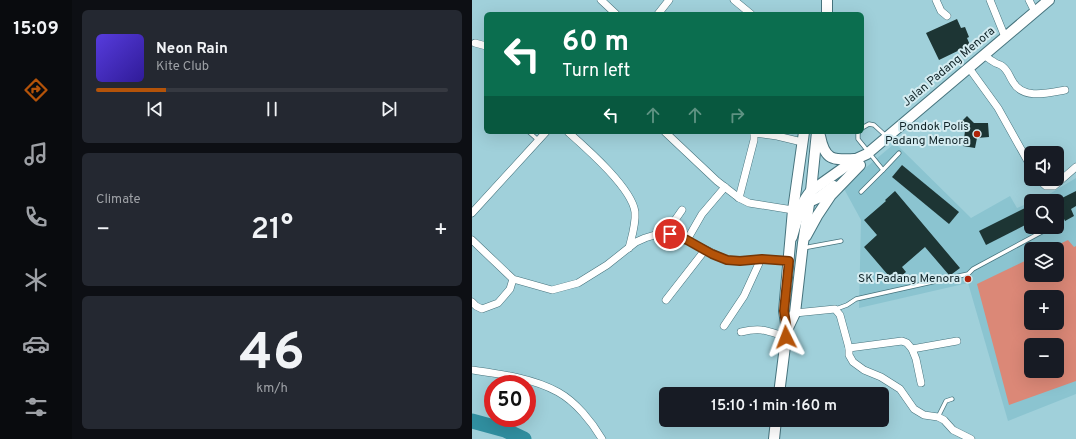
<!DOCTYPE html>
<html lang="en">
<head>
<meta charset="utf-8">
<style>
	body { margin:0; font-family:Overpass,sans-serif; background:#242831; color:#f1f3f6; height:100vh; display:flex; flex-direction:column; font-size:15px; white-space:nowrap }
	* { box-sizing:border-box; margin:0 }
	p { font-size:13px; color:#9ea1a6 }
	.icon { flex:none; width:22px; height:22px; fill:none; stroke:currentColor; stroke-width:2; stroke-linecap:round; stroke-linejoin:round }
	.map { position:relative; flex:1; overflow:hidden }
	.drawer { display:flex; flex-direction:column; gap:10px; padding:10px; background:#0d0f14; width:400px }
	.drawer>* { flex:none }
	.top-card { position:absolute; left:12px; top:12px; width:380px; height:122px; border-radius:6px; box-shadow:0 4px 16px #0002; background:#0b6e4f; color:#fff; overflow:hidden }
	.buttons { position:absolute; left:552px; top:146px; display:grid; gap:8px }
	.buttons a { display:grid; place-items:center; width:40px; height:40px; border-radius:6px; background:#171b24; box-shadow:0 4px 16px #0002; font-size:20px }
	.speed { position:absolute; left:12px; top:375px; display:flex; gap:8px; font-size:20px; font-weight:700; text-align:center }
	.speed>* { display:grid; place-content:center; width:52px; height:52px; border-radius:50%; background:#171b24; box-shadow:0 4px 16px #0002; line-height:1 }
	.speed .limit { border:6px solid #d22; background:#fff; color:#111 }
	.pin { position:absolute; display:grid; place-items:center; width:34px; height:34px; color:#fff; margin:-17px; border:2px solid #fff; border-radius:50%; box-shadow:0 1px 4px #0007 }
	.me { position:absolute; width:44px; margin:-22px; rotate:357deg; stroke-linejoin:round; filter:drop-shadow(0 0 3px #0008) }
	.turn { display:flex; align-items:center; gap:14px; height:84px; padding:0 12px; font-size:18px }
	.turn .icon { width:52px; height:52px; stroke-width:2.5 }
	.turn b { display:block; font-size:28px; line-height:34px }
	.lanes { display:flex; align-items:center; height:38px; padding:0 12px; background:#0003; justify-content:center; gap:20px; direction:ltr }
	.lanes .off { opacity:.35 }
	.big { font-size:30px; font-weight:600; line-height:1.1 }
	.drawer .card { flex:1; display:flex; flex-direction:column; justify-content:center; gap:6px; min-width:0; padding:0 14px; border-radius:6px; background:#242831 }
	.drawer .dial { align-items:center; gap:0 }
	.dial b { font-size:52px; line-height:1 }
	.song { display:flex; align-items:center; gap:12px }
	.cover { width:48px; height:48px; border-radius:6px; background:linear-gradient(135deg,hsl(250 70% 55%),hsl(250 70% 35%)) }
	.played { height:4px; border-radius:2px; background:linear-gradient(90deg,#b45309 20%,#363941 20%) }
	.keys { display:flex; justify-content:space-around; direction:ltr }
	.heat { display:flex; justify-content:space-between; align-items:center; font-size:22px; direction:ltr }
	.trip { position:absolute; left:187px; top:387px; width:230px; height:40px; border-radius:6px; background:#171b24; box-shadow:0 4px 16px #0002; font-weight:600; line-height:40px; text-align:center }
	main { display:flex; flex:1; min-height:0 }
	.tabs { display:flex; flex-direction:column; width:72px; justify-content:space-around; align-items:center; background:#090b0e; color:#9ea1a6 }
	.tabs .icon { width:28px; height:28px }
	.tabs .selected { color:#b45309 }
	.tabs b { font-size:18px; color:#f1f3f6 }
	.map>svg:first-child { display:block }
	.built { fill:#8bc4d0; fill-rule:evenodd }
	.green { fill:#db8877; fill-rule:evenodd }
	.lines { fill:none; stroke-linecap:round; stroke-linejoin:round }
	.river { stroke:#308fa0; stroke-width:15 }
	.building { fill:#1d3534 }
	.service-casing { stroke:#46737d; stroke-width:5 }
	.minor-casing { stroke:#46737d; stroke-width:8 }
	.secondary-casing { stroke:#46737d; stroke-width:12 }
	.service { stroke:#fff; stroke-width:3.5 }
	.minor { stroke:#fff; stroke-width:7 }
	.secondary { stroke:#fff; stroke-width:10 }
	.route-casing { stroke:#753606; stroke-width:10 }
	.route { stroke:#b45309; stroke-width:7 }
	.poi-dot { fill:#b02309; stroke:#d4ecf1; stroke-width:1.5 }
	.labels { text-anchor:middle; dominant-baseline:central; stroke-width:4; stroke-linejoin:round; paint-order:stroke }
	.street-label { font-size:12px; fill:#122529; stroke:#d4ecf1 }
	.poi-label { font-size:12px; fill:#122529; stroke:#d4ecf1; text-anchor:end }
</style>
</head>
<body>
<main>
<nav class="tabs">
<b>15:09</b>
<svg class="icon selected" aria-label="directions" viewBox="0 0 24 24"><path d="M12 3l9 9-9 9-9-9zM9 14v-3h6M13 9l2 2-2 2"/></svg>
<svg class="icon" aria-label="music" viewBox="0 0 24 24"><path d="M9 18V5l10-2v13"/><circle cx="6" cy="18" r="3"/><circle cx="16" cy="16" r="3"/></svg>
<svg class="icon" aria-label="phone" viewBox="0 0 24 24"><path d="M5 4h4l2 5-3 2q2 4 5 5l2-3 5 2v4C11 20 4 13 5 4z"/></svg>
<svg class="icon" aria-label="climate" viewBox="0 0 24 24"><path d="M12 3v18M4 7l16 10M4 17L20 7"/></svg>
<svg class="icon" aria-label="car" viewBox="0 0 24 24"><path d="M5 17H2v-5l4-1 3-4h7l3 4 3 1v5h-3M9 17h6M6 11h13"/><circle cx="7" cy="17" r="2"/><circle cx="17" cy="17" r="2"/></svg>
<svg class="icon" aria-label="filters" viewBox="0 0 24 24"><path d="M4 7h16M4 17h16"/><circle cx="9" cy="7" r="2"/><circle cx="15" cy="17" r="2"/></svg>
</nav>
<section class="drawer">
<div class="card">
<div class="song"><i class="cover"></i><div><b>Neon Rain</b><p>Kite Club</p></div></div>
<div class="played"></div>
<div class="keys"><svg class="icon" aria-label="previous" viewBox="0 0 24 24"><path d="M18 5L8 12l10 7zM5 5v14"/></svg><svg class="icon" aria-label="pause" viewBox="0 0 24 24"><path d="M8 5v14M16 5v14"/></svg><svg class="icon" aria-label="next" viewBox="0 0 24 24"><path d="M6 5l10 7-10 7zM19 5v14"/></svg></div>
</div>
<div class="card"><p>Climate</p>
<div class="heat"><a>−</a><b class="big">21°</b><a>+</a></div>
</div>
<div class="card dial"><b>46</b><p>km/h</p></div>
</section>
<div class="map">
<svg width="604" height="439" viewBox="0 0 604 439">
	<rect width="100%" height="100%" fill="#a0d0da"/>
	<path class="built" d="M423,143L499,218L538,196L545,208L559,202V227H585V201H560L579,193L604,178V394L536,421L496,283L387,308L389,220L371,187ZM559,249H585V275H559ZM559,297H585V323H559ZM559,345H585V371H559Z"/>
	<path class="green" d="M596,240L602,247L604,246V381L537,405L505,284L559,258V275H585V249H577ZM559,297H585V323H559ZM559,345H585V371H559Z"/>
	<g class="lines">
		<polyline class="river" points="0,421 33,430 52,439"/>
	</g>
	<g class="building">
		<polygon points="485,19 489,28 493,27 497,37 495,38 498,45 467,60 454,33"/>
		<polygon points="495,116 502,123 516,123 517,137 505,138 503,148 491,146 493,131 487,124"/>
		<polygon points="430,165 487,212 477,224 420,177"/>
		<polygon points="423,191 488,268 480,274 477,275 453,247 430,267 434,272 422,282 392,247 405,235 392,220 414,201 413,200"/>
		<polygon points="604,191 604,206 599,209 602,216 593,221 585,204 585,201 584,201"/>
		<polygon points="559,205 559,222 514,245 507,231"/>
	</g>
	<g class="lines">
		<g class="service-casing">
			<g id="service">
				<polyline points="390,128 397,124 402,125 414,136"/>
				<polyline points="57,132 66,140"/>
				<polyline points="387,132 386,134 386,139 411,170 389,192"/>
				<polyline points="411,170 427,153"/>
				<polyline points="331,248 369,241"/>
				<polyline points="364,309 375,305 384,299 496,274 501,269 579,227"/>
				<polyline points="466,417 474,401 480,399"/>
			</g>
		</g>
		<g class="minor-casing">
			<g id="minor">
				<polyline points="129,0 144,14"/>
				<polyline points="262,0 279,14"/>
				<polyline points="464,0 469,11 475,16"/>
				<polyline points="518,0 533,37"/>
				<polyline points="557,0 563,12"/>
				<polyline points="186,14 197,0"/>
				<polyline points="3,43 14,46"/>
				<path d="M512,55C515,57 518,60 522,62C524,64 528,64 530,66C536,70 537,76 541,82C551,100 576,93 593,90"/>
				<polyline points="497,68 526,108 559,167"/>
				<path d="M96,132C114,148 160,188 163,212C164,224 160,236 157,248"/>
				<polyline points="193,132 245,181 267,198 277,203 321,210"/>
				<polyline points="282,133 305,136 330,142"/>
				<polyline points="566,179 574,186 582,186 604,167"/>
				<polyline points="267,198 282,140 282,132"/>
				<polyline points="0,213 74,132"/>
				<polyline points="206,236 201,223 210,210"/>
				<polyline points="0,240 41,279 80,290 106,283 135,265 164,242 173,238 186,234 198,234 206,236 255,260 268,261 289,259 317,261"/>
				<polyline points="215,240 230,214 253,187"/>
				<polyline points="194,300 233,250"/>
				<polyline points="0,302 4,306 10,309 26,303 38,289 41,279"/>
				<polyline points="323,313 363,309 368,315 377,348 377,355 381,362 392,370 409,377 428,389 442,409 452,415 466,417 472,420 481,430 499,439"/>
				<polyline points="252,326 272,296 289,259"/>
				<path d="M269,332C290,327 295,331 314,337"/>
				<polyline points="377,348 430,341 435,343 440,349 485,341"/>
				<polyline points="440,349 444,359 449,383"/>
				<path d="M0,370C28,374 61,378 86,392C104,402 120,422 130,439"/>
			</g>
		</g>
		<g class="secondary-casing">
			<g id="secondary">
				<polyline points="355,14 355,0"/>
				<path d="M348,136C353,161 361,160 384,159"/>
				<polyline points="337,202 346,198 362,186"/>
				<polyline points="334,236 345,216 359,195 388,165"/>
				<path d="M320,237C325,221 328,203 339,191L384,159L395,154L577,0"/>
				<polyline points="315,330 312,311 321,210 332,132"/>
				<polyline points="307,394 315,330 323,313 331,243 339,191 345,132"/>
				<polyline points="302,439 304,420"/>
			</g>
		</g>
		<use href="#service" class="service"/>
		<use href="#minor" class="minor"/>
		<use href="#secondary" class="secondary"/>
	</g>
	<g class="lines">
		<g class="route-casing">
			<polyline id="route" points="198,234 215,240 240,254 255,260 268,261 290,259 317,261 312,311 315,330 314,337"/>
		</g>
		<use href="#route" class="route"/>
	</g>
	<g class="poi-dot">
		<circle cx="505" cy="134" r="4"/>
		<circle cx="496" cy="279" r="4"/>
	</g>
	<g class="labels">
		<g class="street-label">
			<text transform="translate(477 67) rotate(-40)">Jalan Padang Menora</text>
		</g>
		<g class="poi-label">
			<text x="497" y="127">Pondok Polis<tspan x="497" dy="14">Padang Menora</tspan></text>
			<text x="488" y="279">SK Padang Menora</text>
		</g>
	</g>
</svg>
<div class="buttons">
<a><svg class="icon" aria-label="sound" viewBox="0 0 24 24"><path d="M4 9h4l5-4v14l-5-4H4zM17 9q2 3 0 6"/></svg></a>
<a><svg class="icon" aria-label="search" viewBox="0 0 24 24"><circle cx="10" cy="10" r="6"/><path d="M15 15l6 6"/></svg></a>
<a><svg class="icon" aria-label="layers" viewBox="0 0 24 24"><path d="M12 4l9 5-9 5-9-5zM3 14l9 5 9-5"/></svg></a>
<a>+</a>
<a>−</a>
</div>
<div class="speed"><div class="limit">50</div></div>
<div class="pin" style="left:198px;top:234px;background:#d93025"><svg class="icon" aria-label="arrive" viewBox="0 0 24 24"><path d="M6 21V4h12l-3 4 3 4H6"/></svg></div>
<svg class="me" style="left:314px;top:337px" viewBox="-20 -20 40 40"><path d="M0-17L14 15 0 8-14 15z" fill="#b45309" stroke="#fff" stroke-width="4"/></svg>
<div class="trip">15:10 · 1 min · 160 m</div>
<div class="top-card">
<div class="turn"><svg class="icon" aria-label="left" viewBox="0 0 24 24"><path d="M17 20v-9H6M10 6l-5 5 5 5"/></svg><div><b>60 m</b>Turn left</div></div>
<div class="lanes"><svg class="icon" aria-label="left" viewBox="0 0 24 24"><path d="M17 20v-9H6M10 6l-5 5 5 5"/></svg><svg class="icon off" aria-label="ahead" viewBox="0 0 24 24"><path d="M12 20V5M6 11l6-6 6 6"/></svg><svg class="icon off" aria-label="ahead" viewBox="0 0 24 24"><path d="M12 20V5M6 11l6-6 6 6"/></svg><svg class="icon off" aria-label="right" viewBox="0 0 24 24"><path d="M7 20v-9h11M14 6l5 5-5 5"/></svg></div>
</div>
</div>
</main>
</body>
</html>
